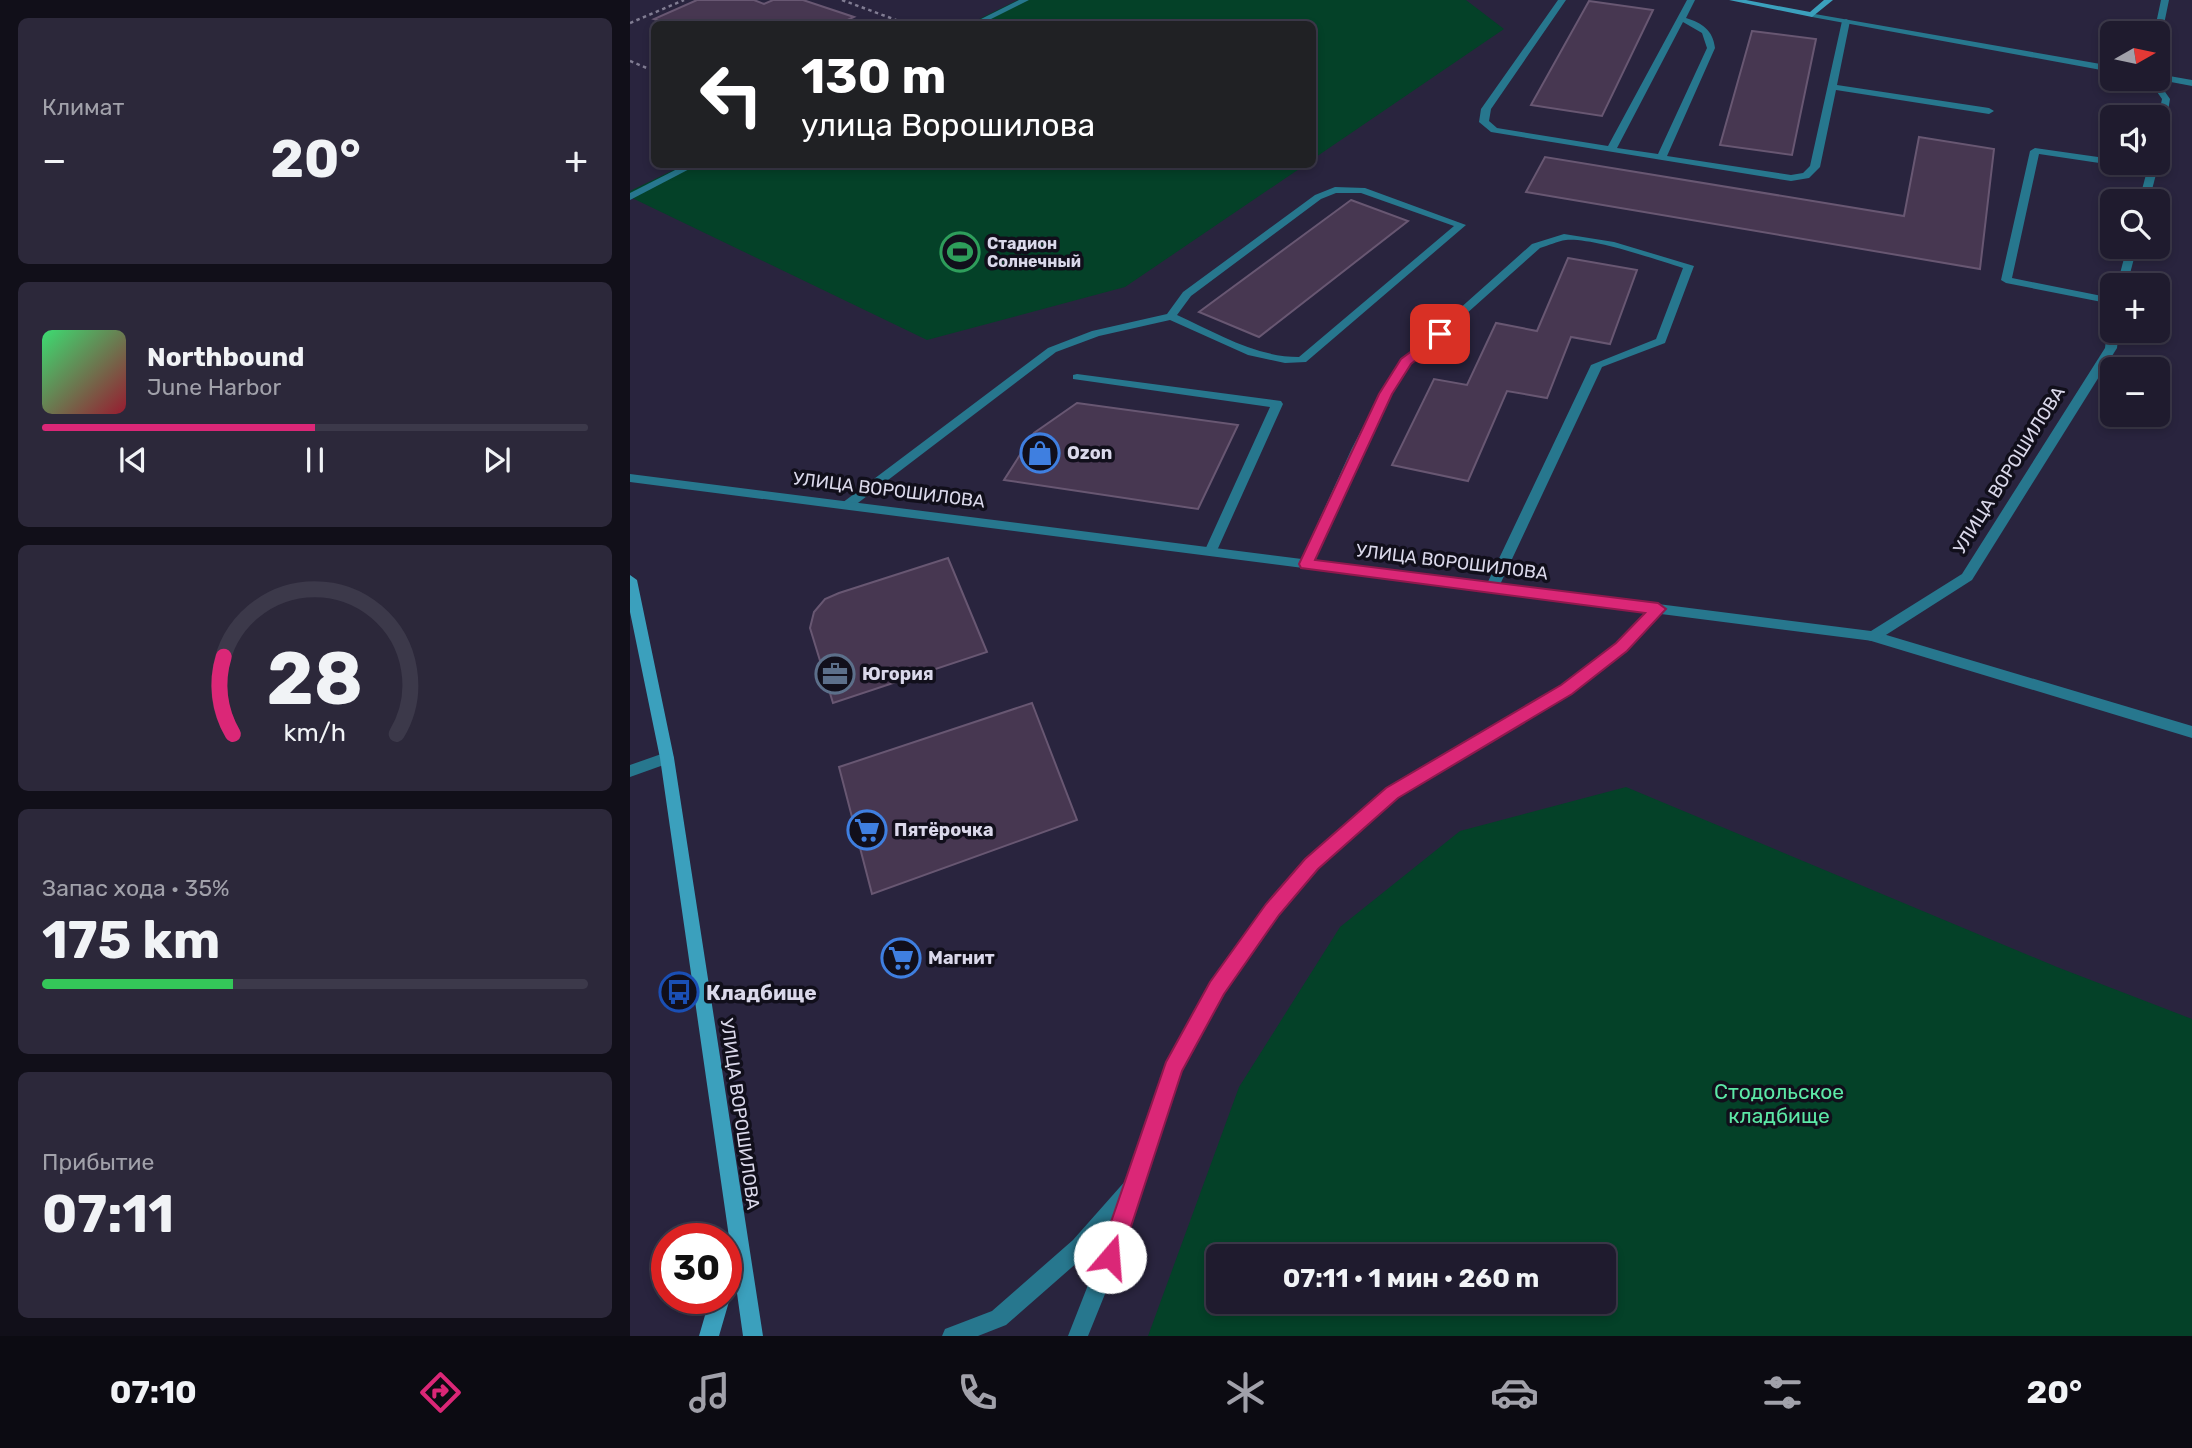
<!DOCTYPE html>
<html lang="ru">
<head>
<meta charset="utf-8">
<style>
	body { margin:0; font-family:Rubik,sans-serif; background:#2c283a; color:#f1f3f6; height:100vh; display:flex; flex-direction:column; font-size:26px; white-space:nowrap }
	* { box-sizing:border-box; margin:0 }
	p { font-size:23px; color:#a1a1aa }
	.icon { flex:none; width:38px; height:38px; fill:none; stroke:currentColor; stroke-width:2; stroke-linecap:round; stroke-linejoin:round }
	.map { position:relative; flex:1; overflow:hidden }
	.side { display:flex; flex-direction:column; gap:18px; padding:18px; background:#110f19; width:630px }
	.side>* { flex:none }
	.banner { position:absolute; left:21px; top:21px; width:665px; height:147px; border-radius:10px; box-shadow:0 4px 10px #0003,0 0 0 2px #3c394a; background:#202124; color:#fff; overflow:hidden }
	.needle { width:46px; rotate:81deg }
	.fabs { position:absolute; left:1470px; top:21px; display:grid; gap:14px }
	.fabs a { display:grid; place-items:center; width:70px; height:70px; border-radius:10px; background:#1f1b2e; box-shadow:0 4px 10px #0003,0 0 0 2px #3c394a; font-size:35px }
	.speed { position:absolute; left:21px; top:1223px; display:flex; gap:14px; font-size:35px; font-weight:700; text-align:center }
	.speed>* { display:grid; place-content:center; width:91px; height:91px; border-radius:50%; background:#1f1b2e; box-shadow:0 4px 10px #0003,0 0 0 2px #3c394a; line-height:1 }
	.speed .limit { border:10px solid #d22; background:#fff; color:#111 }
	.pin { position:absolute; display:grid; place-items:center; width:60px; height:60px; color:#fff; margin:-30px; border-radius:14px; box-shadow:0 4px 10px #0006 }
	.me { position:absolute; width:77px; margin:-38px; rotate:18deg; stroke-linejoin:round; filter:drop-shadow(0 0 5px #0008) }
	.turn { display:flex; align-items:center; gap:24px; height:147px; padding:0 35px; font-size:32px }
	.turn .icon { width:91px; height:91px; stroke-width:2.5 }
	.turn b { display:block; font-size:49px; line-height:60px }
	.big { font-size:52px; font-weight:700; line-height:1.1 }
	.side .tile { flex:1; display:flex; flex-direction:column; justify-content:center; gap:10px; min-width:0; padding:0 24px; border-radius:10px; background:#2c283a }
	.side .dial { align-items:center; gap:0 }
	.dial svg { height:182px; overflow:visible; fill:none; stroke:#3c394a; stroke-width:7; stroke-linecap:round; text-anchor:middle }
	.dial text { fill:#f1f3f6; stroke:none }
	.song { display:flex; align-items:center; gap:21px }
	.cover { width:84px; height:84px; border-radius:10px; background:linear-gradient(135deg,hsl(140 70% 55%),hsl(350 70% 35%)) }
	.played { height:7px; border-radius:4px; background:linear-gradient(90deg,#db2777 50%,#3c394a 50%) }
	.keys { display:flex; justify-content:space-around; direction:ltr }
	.heat { display:flex; justify-content:space-between; align-items:center; font-size:38px; direction:ltr }
	.charge { height:10px; border-radius:5px; background:linear-gradient(90deg,#34c759 35%,#3c394a 0) }
	.trip { position:absolute; left:576px; top:1244px; width:410px; height:70px; border-radius:10px; background:#1f1b2e; box-shadow:0 4px 10px #0003,0 0 0 2px #3c394a; font-weight:700; line-height:70px; text-align:center }
	.menu { display:flex; height:112px; justify-content:space-around; align-items:center; background:#0c0b12; color:#a1a1aa }
	.menu .icon { width:49px; height:49px }
	.menu .current { color:#db2777 }
	.menu b { font-size:32px; color:#f1f3f6 }
	main { display:flex; flex:1; min-height:0 }
	.map>svg:first-child { display:block }
	.green { fill:#044128; fill-rule:evenodd }
	.building { fill:#473751; stroke:#685772; stroke-width:2 }
	.lines { fill:none; stroke-linecap:round; stroke-linejoin:round }
	.path { stroke:#807c92; stroke-width:2.5; stroke-dasharray:3.5 3.5; stroke-linecap:butt }
	.lane { fill:#27778e; fill-rule:evenodd }
	.street { fill:#27778e; fill-rule:evenodd }
	.secondary { fill:#3ba0bd; fill-rule:evenodd }
	.route { fill:#db2777; stroke:#8e194d; stroke-width:2 }
	.labels { text-anchor:middle; dominant-baseline:central; stroke-width:7; stroke-linejoin:round; paint-order:stroke }
	.far-poi-label { font-size:16px; font-weight:bold; fill:#dad8ea; stroke:#110f1b; text-anchor:start }
	.poi-label { font-size:18px; font-weight:bold; fill:#dad8ea; stroke:#110f1b; text-anchor:start }
	.street-label { font-size:18px; fill:#dad8ea; stroke:#110f1b }
	.near-poi-label { font-size:21px; font-weight:bold; fill:#dad8ea; stroke:#110f1b; text-anchor:start }
	.near-park-label { font-size:21px; fill:#5ce8a6; stroke:#110f1b }
</style>
</head>
<body>
<main>
<section class="side">
<div class="tile"><p>Климат</p>
<div class="heat"><a>−</a><b class="big">20°</b><a>+</a></div>
</div>
<div class="tile">
<div class="song"><i class="cover"></i><div><b>Northbound</b><p>June Harbor</p></div></div>
<div class="played"></div>
<div class="keys"><svg class="icon" aria-label="previous" viewBox="0 0 24 24"><path d="M18 5L8 12l10 7zM5 5v14"/></svg><svg class="icon" aria-label="pause" viewBox="0 0 24 24"><path d="M8 5v14M16 5v14"/></svg><svg class="icon" aria-label="next" viewBox="0 0 24 24"><path d="M6 5l10 7-10 7zM19 5v14"/></svg></div>
</div>
<div class="tile dial"><svg viewBox="0 0 100 80">
<path d="M14 69A42 42 0 1 1 86 69"/>
<path d="M14 69A42 42 0 0 1 10 35" stroke="#db2777"/>
<text x="50" y="56" font-size="32" font-weight="700">28</text>
<text x="50" y="72" font-size="11">km/h</text>
</svg></div>
<div class="tile"><p>Запас хода · 35%</p><b class="big">175 km</b><div class="charge"></div></div>
<div class="tile"><p>Прибытие</p><b class="big">07:11</b></div>
</section>
<div class="map">
<svg width="1562" height="1336" viewBox="0 0 1562 1336">
	<rect width="100%" height="100%" fill="#29243e"/>
	<g class="green">
		<polygon points="388,0 836,0 874,29 683,159 682,24 339,24"/>
		<polygon points="54,165 675,165 495,287 297,340 0,197 0,191"/>
		<path d="M996,787L1427,967L1562,1019V1336H518L609,1087L710,927L830,831ZM588,1256H973V1302H588Z"/>
	</g>
	<g class="building">
		<polygon points="67,0 124,0 134,4 143,0 173,0 224,17 209,24 40,24 24,19"/>
		<polygon points="959,1 1023,10 972,116 901,105"/>
		<polygon points="1122,31 1186,39 1162,155 1090,145"/>
		<polygon points="1289,137 1364,149 1350,269 896,192 915,157 1274,216"/>
		<polygon points="721,200 778,221 629,337 569,312"/>
		<polygon points="938,258 1007,270 980,344 941,337 917,398 877,391 838,481 762,465 804,379 837,385 866,323 907,331"/>
		<polygon points="447,403 608,425 568,509 374,480 404,433"/>
		<polygon points="318,558 357,652 203,703 180,628 184,612 195,599 209,593"/>
		<polygon points="402,703 447,820 242,894 209,767"/>
	</g>
	<g class="lines">
		<g class="path">
			<polyline points="212,0 277,24"/>
			<polyline points="0,23 54,0"/>
			<polyline points="0,61 24,71"/>
		</g>
		<g class="lane">
			<polygon points="389,0 399,0 351,24 341,24"/>
			<path d="M928,0H936L861,109L859,121L867,128L978,146L1057,0H1065L1056,18C1072,23 1083,30 1085,48L1037,156L1161,175L1173,173L1180,166L1212,21L1216,19L1220,21L1207,85L1359,108L1364,111L1359,114L1206,90L1190,167L1179,178L1161,181L861,132L849,122L851,109ZM1053,22L1072,33L1077,48L1028,154L987,148Z"/>
			<polygon points="1531,0 1539,0 1532,34 1528,37 1528,33 1524,33"/>
			<polygon points="1528,74 1562,80 1562,86 1525,79 1528,79"/>
			<polygon points="1405,148 1482,159 1482,163 1506,163 1528,168 1523,171 1409,154 1382,278 1482,298 1482,304 1376,283 1371,280 1400,151"/>
			<polygon points="57,164 69,164 0,200 0,193"/>
			<path d="M705,187L735,188L836,225L676,362L655,363L618,355L540,320L469,336L426,352L220,509H212L210,506L212,503L418,348L462,331L537,314L553,292L685,195ZM706,193H731L824,226L669,357C625,357 587,333 547,315L561,296L691,199Z"/>
			<path d="M934,234L984,242L1064,266L1035,343L972,367L867,591L862,593L855,588L961,365L1026,339L1053,268C1024,259 964,238 936,240C927,241 918,246 910,248L780,364L762,394L734,448L683,564L676,569L671,567L669,564L722,448L750,394L772,360L902,244Z"/>
			<polygon points="447,374 651,401 653,404 585,555 575,555 574,552 640,407 443,379 443,375"/>
			<polygon points="1243,631 1562,726 1562,738 1238,640 1236,636"/>
			<polygon points="37,752 42,754 44,758 42,762 0,777 0,765"/>
		</g>
		<g class="street">
			<polygon points="1179,13 1482,66 1482,72 1182,17 1178,15"/>
			<polygon points="1518,79 1526,79 1540,99 1533,141 1528,144 1528,118 1532,99"/>
			<polygon points="1528,162 1529,163 1519,201 1509,201 1519,163"/>
			<polygon points="1497,247 1507,247 1497,285 1487,285"/>
			<polygon points="1482,328 1482,331 1489,331 1487,348 1342,580 1248,640 1243,641 1031,614 997,651 942,693 767,797 688,869 648,914 593,993 551,1071 490,1257 458,1336 438,1336 482,1224 457,1254 376,1325 348,1336 312,1336 315,1329 362,1311 443,1240 497,1179 534,1068 581,983 636,904 676,859 757,789 932,685 987,643 1017,612 0,482 0,474 1241,631 1332,574 1475,348 1477,331"/>
		</g>
		<g class="secondary">
			<polygon points="1099,0 1116,0 1180,12 1194,0 1203,0 1182,17"/>
			<polygon points="0,575 7,580 44,758 133,1336 113,1336 105,1279 103,1284 96,1287 96,1242 99,1237 30,758 0,612"/>
			<polygon points="97,1291 100,1298 89,1336 69,1336 80,1298 96,1298"/>
		</g>
	</g>
	<polygon class="route" points="810,330 815,331 815,337 781,364 762,394 685,560 1028,603 1036,609 997,651 942,694 768,798 688,869 649,915 594,994 552,1071 491,1257 487,1265 480,1268 472,1265 469,1257 536,1062 580,982 636,904 675,859 756,788 931,685 986,643 1015,613 671,568 669,564 749,394 771,359"/>
	<defs>
		<g id="stadium-ring" transform="scale(2.0125)"><circle r="9.5" fill="#110f1b" stroke="#2e9e5b" stroke-width="1.5"/><path d="M0-5a6.5 5 0 1 0 0 10a6.5 5 0 1 0 0-10ZM-3.5-1.8h7v3.6h-7Z" fill="#2e9e5b"/></g>
		<g id="shop-ring" transform="scale(2.0125)"><circle r="9.5" fill="#110f1b" stroke="#3f7fe0" stroke-width="1.5"/><path d="M-5-2.5h2.3a2.7 3.5 0 0 1 5.4 0H5L5.5 6h-11ZM-1.5-2.5h3a1.5 2.3 0 0 0-3 0Z" fill="#3f7fe0"/></g>
		<g id="office-ring" transform="scale(2.0125)"><circle r="9.5" fill="#110f1b" stroke="#5c6f8a" stroke-width="1.5"/><path d="M-6-3h4V-5.5h4V-3h4V5H-6ZM-1-4.5V-3h2v-1.5ZM-6 0V1H6V0Z" fill="#5c6f8a"/></g>
		<g id="supermarket-ring" transform="scale(2.0125)"><circle r="9.5" fill="#110f1b" stroke="#3f7fe0" stroke-width="1.5"/><path d="M-6-5.5h2.5l.6 2H6L4.5 2H-2.5L-4.4-4H-6ZM-1.5 3.2a1.3 1.3 0 1 0 .1 0ZM3 3.2a1.3 1.3 0 1 0 .1 0Z" fill="#3f7fe0"/></g>
		<g id="bus-ring" transform="scale(2.0125)"><circle r="9.5" fill="#110f1b" stroke="#1a4fb4" stroke-width="1.5"/><path d="M-5-6H5V4H4V6H2V4H-2V6H-4V4H-5ZM-3.5-4V0h7V-4ZM-3.5 1.2v1.5H-2V1.2ZM2 1.2v1.5H3.5V1.2Z" fill="#1a4fb4"/></g>
	</defs>
	<g fill-rule="evenodd">
		<use href="#stadium-ring" x="330" y="252"/>
		<use href="#shop-ring" x="410" y="453"/>
		<use href="#office-ring" x="205" y="674"/>
		<use href="#supermarket-ring" x="237" y="830"/>
		<use href="#supermarket-ring" x="271" y="958"/>
		<use href="#bus-ring" x="49" y="992"/>
	</g>
	<g class="labels">
		<g class="far-poi-label">
			<text x="357" y="243">Стадион<tspan x="357" dy="18">Солнечный</tspan></text>
		</g>
		<g class="poi-label">
			<text x="437" y="453">Ozon</text>
			<text x="232" y="674">Югория</text>
			<text x="264" y="830">Пятёрочка</text>
			<text x="298" y="958">Магнит</text>
		</g>
		<g class="street-label">
			<text transform="translate(1379 470) rotate(-58)">УЛИЦА ВОРОШИЛОВА</text>
			<text transform="translate(259 490) rotate(7)">УЛИЦА ВОРОШИЛОВА</text>
			<text transform="translate(822 562) rotate(7)">УЛИЦА ВОРОШИЛОВА</text>
			<text transform="translate(110 1114) rotate(82)">УЛИЦА ВОРОШИЛОВА</text>
		</g>
		<g class="near-poi-label">
			<text x="76" y="992">Кладбище</text>
		</g>
		<g class="near-park-label">
			<text x="1149" y="1091">Стодольское<tspan x="1149" dy="24">кладбище</tspan></text>
		</g>
	</g>
</svg>
<div class="fabs">
<a><svg class="needle" viewBox="-14 -14 28 28"><path d="M0-13l5 13h-10z" fill="#e53935"/><path d="M0 13l5-13h-10z" fill="#a1a1aa"/></svg></a>
<a><svg class="icon" aria-label="sound" viewBox="0 0 24 24"><path d="M4 9h4l5-4v14l-5-4H4zM17 9q2 3 0 6"/></svg></a>
<a><svg class="icon" aria-label="search" viewBox="0 0 24 24"><circle cx="10" cy="10" r="6"/><path d="M15 15l6 6"/></svg></a>
<a>+</a>
<a>−</a>
</div>
<div class="speed"><div class="limit">30</div></div>
<div class="pin" style="left:810px;top:334px;background:#d93025"><svg class="icon" aria-label="arrive" viewBox="0 0 24 24"><path d="M6 21V4h12l-3 4 3 4H6"/></svg></div>
<svg class="me" style="left:480px;top:1257px" viewBox="-20 -20 40 40"><circle r="19" fill="#fff"/><path d="M0-13L10 11 0 6-10 11z" fill="#db2777"/></svg>
<div class="trip">07:11 · 1 мин · 260 m</div>
<div class="banner">
<div class="turn"><svg class="icon" aria-label="left" viewBox="0 0 24 24"><path d="M17 20v-9H6M10 6l-5 5 5 5"/></svg><div><b>130 m</b>улица Ворошилова</div></div>
</div>
</div>
</main>
<nav class="menu">
<b>07:10</b>
<svg class="icon current" aria-label="directions" viewBox="0 0 24 24"><path d="M12 3l9 9-9 9-9-9zM9 14v-3h6M13 9l2 2-2 2"/></svg>
<svg class="icon" aria-label="music" viewBox="0 0 24 24"><path d="M9 18V5l10-2v13"/><circle cx="6" cy="18" r="3"/><circle cx="16" cy="16" r="3"/></svg>
<svg class="icon" aria-label="phone" viewBox="0 0 24 24"><path d="M5 4h4l2 5-3 2q2 4 5 5l2-3 5 2v4C11 20 4 13 5 4z"/></svg>
<svg class="icon" aria-label="climate" viewBox="0 0 24 24"><path d="M12 3v18M4 7l16 10M4 17L20 7"/></svg>
<svg class="icon" aria-label="car" viewBox="0 0 24 24"><path d="M5 17H2v-5l4-1 3-4h7l3 4 3 1v5h-3M9 17h6M6 11h13"/><circle cx="7" cy="17" r="2"/><circle cx="17" cy="17" r="2"/></svg>
<svg class="icon" aria-label="filters" viewBox="0 0 24 24"><path d="M4 7h16M4 17h16"/><circle cx="9" cy="7" r="2"/><circle cx="15" cy="17" r="2"/></svg>
<b>20°</b>
</nav>
</body>
</html>
